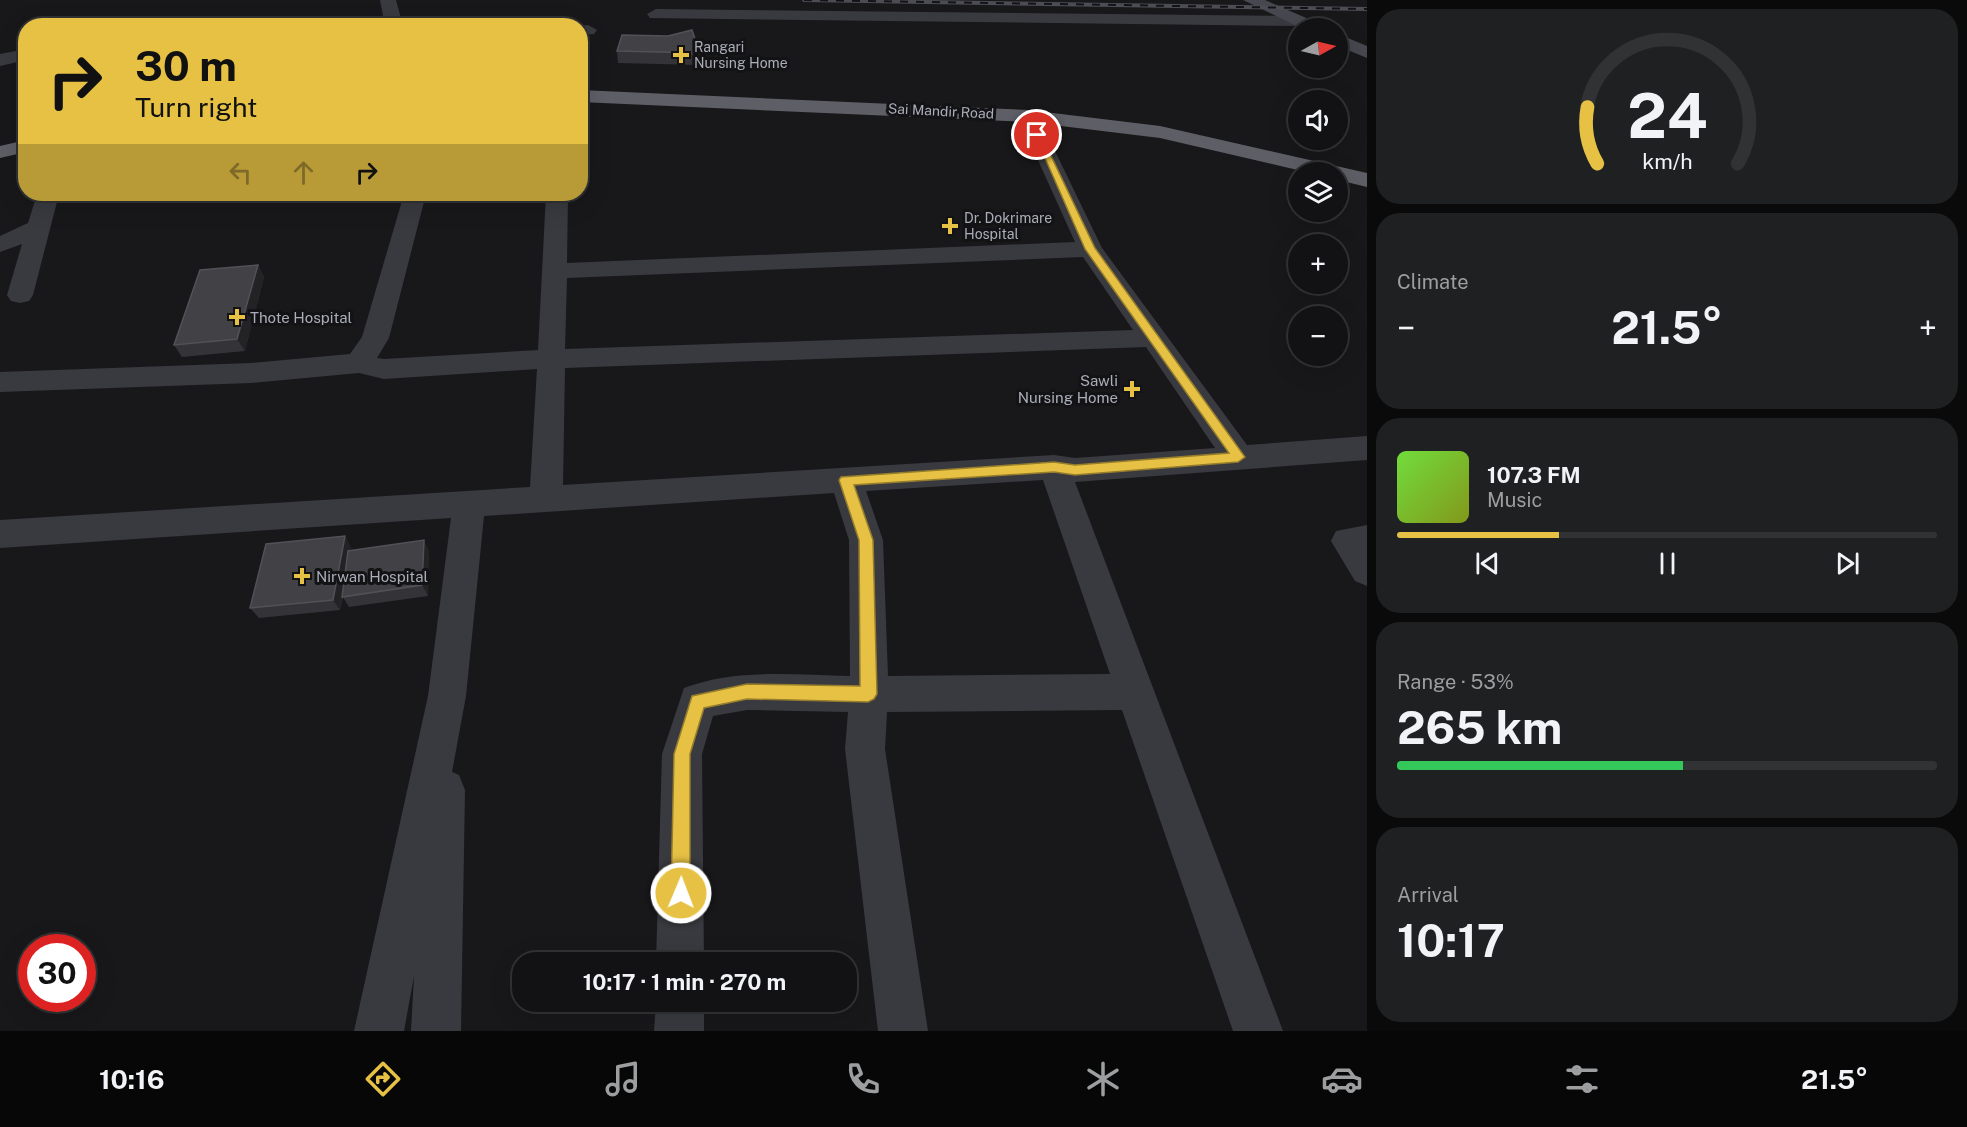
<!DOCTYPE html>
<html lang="en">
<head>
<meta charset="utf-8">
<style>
	body { margin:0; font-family:"Public Sans",sans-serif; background:#1f2022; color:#f1f3f6; height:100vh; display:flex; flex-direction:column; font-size:22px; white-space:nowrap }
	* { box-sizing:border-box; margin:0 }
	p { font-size:20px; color:#9c9ea0 }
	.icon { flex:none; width:33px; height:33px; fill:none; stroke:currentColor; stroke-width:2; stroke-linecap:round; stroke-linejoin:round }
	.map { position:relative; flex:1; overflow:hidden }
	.sheet { display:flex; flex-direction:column; gap:9px; padding:9px; background:#0a0a0b; width:600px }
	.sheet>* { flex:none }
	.guide { position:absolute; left:18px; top:18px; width:570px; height:183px; border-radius:24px; box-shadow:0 6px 24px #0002,0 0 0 2px #313234; background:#e6c144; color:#111; overflow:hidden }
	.needle { width:39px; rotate:82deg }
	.fabs { position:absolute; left:1288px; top:18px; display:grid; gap:12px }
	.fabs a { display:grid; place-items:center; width:60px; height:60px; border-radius:50%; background:#121214; box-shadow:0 6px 24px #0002,0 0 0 2px #313234; font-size:30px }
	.speed { position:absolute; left:18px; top:934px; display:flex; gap:12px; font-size:30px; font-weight:700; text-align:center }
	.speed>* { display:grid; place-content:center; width:78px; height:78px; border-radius:50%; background:#121214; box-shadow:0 6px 24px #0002,0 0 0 2px #313234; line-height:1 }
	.speed .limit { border:9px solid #d22; background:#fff; color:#111 }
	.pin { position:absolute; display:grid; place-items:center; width:51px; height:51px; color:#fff; margin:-26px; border:3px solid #fff; border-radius:50%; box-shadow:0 2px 6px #0007 }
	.me { position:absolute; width:66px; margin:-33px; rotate:1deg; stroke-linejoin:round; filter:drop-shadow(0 0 4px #0008) }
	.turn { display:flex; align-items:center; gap:21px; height:126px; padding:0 18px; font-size:27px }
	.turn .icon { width:78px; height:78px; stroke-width:2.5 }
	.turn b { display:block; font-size:42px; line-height:51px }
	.lanes { display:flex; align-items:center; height:57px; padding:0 18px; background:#0003; justify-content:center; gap:30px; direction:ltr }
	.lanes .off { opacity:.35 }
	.big { font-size:45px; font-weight:700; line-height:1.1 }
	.sheet .widget { flex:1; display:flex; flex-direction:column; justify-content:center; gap:9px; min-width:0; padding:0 21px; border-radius:24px; background:#1f2022 }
	.sheet .dial { align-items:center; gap:0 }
	.dial svg { height:156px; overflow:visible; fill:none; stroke:#313234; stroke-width:7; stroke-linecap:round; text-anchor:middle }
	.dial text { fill:#f1f3f6; stroke:none }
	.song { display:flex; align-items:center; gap:18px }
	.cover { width:72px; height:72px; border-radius:9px; background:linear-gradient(135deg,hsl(100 70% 55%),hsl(70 70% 35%)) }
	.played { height:6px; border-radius:3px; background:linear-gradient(90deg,#e6c144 30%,#313234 30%) }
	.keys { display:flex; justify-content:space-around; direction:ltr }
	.heat { display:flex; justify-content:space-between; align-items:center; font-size:33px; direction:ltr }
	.charge { height:9px; border-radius:4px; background:linear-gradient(90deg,#34c759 53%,#313234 0) }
	.trip { position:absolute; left:512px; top:952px; width:345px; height:60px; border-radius:24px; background:#121214; box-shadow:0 6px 24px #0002,0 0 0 2px #313234; font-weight:700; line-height:60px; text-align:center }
	.tabs { display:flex; height:96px; justify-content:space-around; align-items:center; background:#070708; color:#9c9ea0 }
	.tabs .icon { width:42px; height:42px }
	.tabs .active { color:#e6c144 }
	.tabs b { font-size:27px; color:#f1f3f6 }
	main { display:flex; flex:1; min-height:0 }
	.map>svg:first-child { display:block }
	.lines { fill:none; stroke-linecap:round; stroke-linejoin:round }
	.minor { fill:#393a3f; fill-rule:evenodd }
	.secondary { fill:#47484f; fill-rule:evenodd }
	.trunk { fill:#5e5e66; fill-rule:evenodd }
	.rail-casing { stroke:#4c4d54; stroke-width:4 }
	.rail { stroke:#131315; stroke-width:2; stroke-dasharray:8; stroke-linecap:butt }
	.wall { fill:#343438 }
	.shaded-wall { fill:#232326 }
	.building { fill:#414146; stroke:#515258; stroke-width:1.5 }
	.route { fill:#e6c144; stroke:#967d2c; stroke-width:1.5 }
	.poi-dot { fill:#e6c144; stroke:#131315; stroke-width:2 }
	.labels { text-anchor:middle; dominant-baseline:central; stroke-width:6; stroke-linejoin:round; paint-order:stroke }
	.far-poi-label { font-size:14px; fill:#abaeb9; stroke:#131315; text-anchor:start }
	.far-street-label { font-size:14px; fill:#abaeb9; stroke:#131315 }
	.poi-label { font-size:15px; fill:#abaeb9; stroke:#131315; text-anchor:start }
</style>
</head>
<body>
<main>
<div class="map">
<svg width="1367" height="1031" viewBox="0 0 1367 1031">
	<rect width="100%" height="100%" fill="#18181a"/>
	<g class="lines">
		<g class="minor">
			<polygon points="380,0 396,0 403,26 385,26"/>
			<polygon points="656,9 1298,16 1307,21 1298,26 650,18 647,14"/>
			<polygon points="588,25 597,30 594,34 580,35 580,26 577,26"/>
			<polygon points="26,49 26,60 0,66 0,54"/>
			<path d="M1028,110L1035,112L1038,116L1102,248L1247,445L1367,436V460L1075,482L1283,1031H1233L1122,710L887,712L885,749L928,1031H878L845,749L848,712L747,710L713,716L702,754L704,963H656L662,754L684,688C736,668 795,675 850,676L849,540L834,493L484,516L466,696L452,772L459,775L465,790L461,1031H411L414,976L404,1031H354L428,696L451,518L0,548V520L530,487L537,369L384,379L359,373L251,383L0,392V372L251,363L350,354L362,337L404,194H426L389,338L377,358L384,359L538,350L546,194H568L567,263L1075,242L1018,116L1021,112ZM1083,257L1133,330L565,349L567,278ZM1146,347L1215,448L1075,458L1054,455L563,485L565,368ZM1043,480L1110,674L888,676L883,540L866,491Z"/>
			<polygon points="37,194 59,194 33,295 29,301 20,303 11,301 7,295 22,244 0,252 0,236 28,223"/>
			<polygon points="1367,525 1367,586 1355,581 1331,541 1336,531"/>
			<polygon points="656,1002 704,1002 704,1031 654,1031"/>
		</g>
		<g class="secondary">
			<polygon points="1243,0 1265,0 1320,24 1323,28 1301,28"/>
			<polygon points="1338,34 1367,46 1367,58 1338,46"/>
		</g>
		<g class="trunk">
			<polygon points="580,90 1028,110 1160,126 1367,173 1367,187 1338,180 1338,172 1306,172 1160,138 1028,122 580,102"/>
			<polygon points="26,140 26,152 0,158 0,146"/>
		</g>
		<g class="rail-casing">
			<polyline id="rail" points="804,0 1367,9"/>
		</g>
		<use href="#rail" class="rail"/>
	</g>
	<g class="wall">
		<polygon points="617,51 700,53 700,65 618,63"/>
		<polygon points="258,265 264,277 245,351 182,357 174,345"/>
		<polygon points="345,536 351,548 351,550 429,551 428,596 349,607 343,597 340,610 259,618 250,608"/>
	</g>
	<g class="shaded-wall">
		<polygon points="258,265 264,277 245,351 237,339"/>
		<polygon points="345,536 351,548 340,610 333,600"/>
		<polygon points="424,540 429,551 428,596 422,585"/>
	</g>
	<g class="building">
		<polygon points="692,30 700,53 617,51 622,35 668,36"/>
		<polygon points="258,265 237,339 174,345 200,270"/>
		<polygon points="345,536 333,600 250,608 266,544"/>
		<polygon points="424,540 422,585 342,597 348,551"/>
	</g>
	<polygon class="route" points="1034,133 1041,135 1095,248 1245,457 1238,462 1075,475 1054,472 854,485 873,540 877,694 874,699 868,702 747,699 704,708 690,754 690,893 687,900 681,903 674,900 671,893 674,754 692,696 747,684 860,686 859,540 839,480 841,477 1054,462 1075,465 1229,453 1085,249"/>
	<g class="poi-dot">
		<path d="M678 46h6v6h6v6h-6v6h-6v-6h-6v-6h6z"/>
		<path d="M947 217h6v6h6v6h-6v6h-6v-6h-6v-6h6z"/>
		<path d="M234 308h6v6h6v6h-6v6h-6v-6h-6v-6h6z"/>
		<path d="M1129 380h6v6h6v6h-6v6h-6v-6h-6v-6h6z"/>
		<path d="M299 567h6v6h6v6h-6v6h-6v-6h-6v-6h6z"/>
	</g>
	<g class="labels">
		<g class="far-poi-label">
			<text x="694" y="47">Rangari<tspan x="694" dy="16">Nursing Home</tspan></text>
			<text x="964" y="218">Dr. Dokrimare<tspan x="964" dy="16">Hospital</tspan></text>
		</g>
		<g class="far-street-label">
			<text transform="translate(941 111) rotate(3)">Sai Mandir Road</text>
		</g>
		<g class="poi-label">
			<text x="250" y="317">Thote Hospital</text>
			<text x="1118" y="380" text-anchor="end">Sawli<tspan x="1118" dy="17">Nursing Home</tspan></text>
			<text x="316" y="576">Nirwan Hospital</text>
		</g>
	</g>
</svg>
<div class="fabs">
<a><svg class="needle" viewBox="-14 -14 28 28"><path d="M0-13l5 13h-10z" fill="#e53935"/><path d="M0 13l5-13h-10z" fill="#9c9ea0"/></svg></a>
<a><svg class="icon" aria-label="sound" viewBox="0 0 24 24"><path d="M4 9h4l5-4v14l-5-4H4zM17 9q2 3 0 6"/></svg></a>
<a><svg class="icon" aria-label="layers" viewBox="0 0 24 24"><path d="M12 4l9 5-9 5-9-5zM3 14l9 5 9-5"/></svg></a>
<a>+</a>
<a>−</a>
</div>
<div class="speed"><div class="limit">30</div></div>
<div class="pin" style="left:1037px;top:135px;background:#d93025"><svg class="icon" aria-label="arrive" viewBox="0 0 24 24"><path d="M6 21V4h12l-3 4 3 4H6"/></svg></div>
<svg class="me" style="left:681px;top:893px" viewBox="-20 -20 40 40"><circle r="17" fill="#e6c144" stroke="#fff" stroke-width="3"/><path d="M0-11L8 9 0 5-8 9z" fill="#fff"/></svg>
<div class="trip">10:17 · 1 min · 270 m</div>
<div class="guide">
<div class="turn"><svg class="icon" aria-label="right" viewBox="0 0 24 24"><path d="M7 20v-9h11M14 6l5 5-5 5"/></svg><div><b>30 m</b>Turn right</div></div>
<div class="lanes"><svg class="icon off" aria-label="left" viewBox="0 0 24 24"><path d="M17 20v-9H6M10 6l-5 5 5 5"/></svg><svg class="icon off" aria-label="ahead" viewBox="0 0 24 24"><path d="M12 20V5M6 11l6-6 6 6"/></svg><svg class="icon" aria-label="right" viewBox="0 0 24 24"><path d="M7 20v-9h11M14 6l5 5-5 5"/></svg></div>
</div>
</div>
<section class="sheet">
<div class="widget dial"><svg viewBox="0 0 100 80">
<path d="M14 69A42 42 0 1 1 86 69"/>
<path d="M14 69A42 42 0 0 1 9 40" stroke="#e6c144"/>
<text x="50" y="56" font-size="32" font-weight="700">24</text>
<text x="50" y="72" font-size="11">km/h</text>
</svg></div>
<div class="widget"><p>Climate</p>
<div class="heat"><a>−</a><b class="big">21.5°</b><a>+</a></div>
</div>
<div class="widget">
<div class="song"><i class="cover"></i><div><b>107.3 FM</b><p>Music</p></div></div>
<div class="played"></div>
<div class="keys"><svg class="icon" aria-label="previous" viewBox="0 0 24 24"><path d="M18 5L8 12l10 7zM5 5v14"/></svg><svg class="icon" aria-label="pause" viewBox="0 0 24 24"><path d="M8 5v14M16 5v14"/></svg><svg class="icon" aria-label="next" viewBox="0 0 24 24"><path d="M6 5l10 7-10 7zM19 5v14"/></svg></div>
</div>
<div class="widget"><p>Range · 53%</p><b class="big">265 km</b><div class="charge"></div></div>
<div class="widget"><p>Arrival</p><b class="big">10:17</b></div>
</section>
</main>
<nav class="tabs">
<b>10:16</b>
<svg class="icon active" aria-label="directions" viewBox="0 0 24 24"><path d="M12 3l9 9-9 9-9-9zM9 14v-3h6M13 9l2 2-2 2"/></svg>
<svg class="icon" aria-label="music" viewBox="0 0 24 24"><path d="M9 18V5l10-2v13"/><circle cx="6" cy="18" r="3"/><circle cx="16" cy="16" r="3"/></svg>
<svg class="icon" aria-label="phone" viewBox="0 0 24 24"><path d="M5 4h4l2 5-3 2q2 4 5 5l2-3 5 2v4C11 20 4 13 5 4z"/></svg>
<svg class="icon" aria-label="climate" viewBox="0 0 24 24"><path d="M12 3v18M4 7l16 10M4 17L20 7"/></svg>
<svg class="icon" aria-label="car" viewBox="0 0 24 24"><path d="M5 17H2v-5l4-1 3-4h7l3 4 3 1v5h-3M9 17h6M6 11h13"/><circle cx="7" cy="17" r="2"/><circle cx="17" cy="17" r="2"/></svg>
<svg class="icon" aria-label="filters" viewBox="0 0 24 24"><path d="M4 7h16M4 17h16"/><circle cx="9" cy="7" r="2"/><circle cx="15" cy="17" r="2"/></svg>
<b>21.5°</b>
</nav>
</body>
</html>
